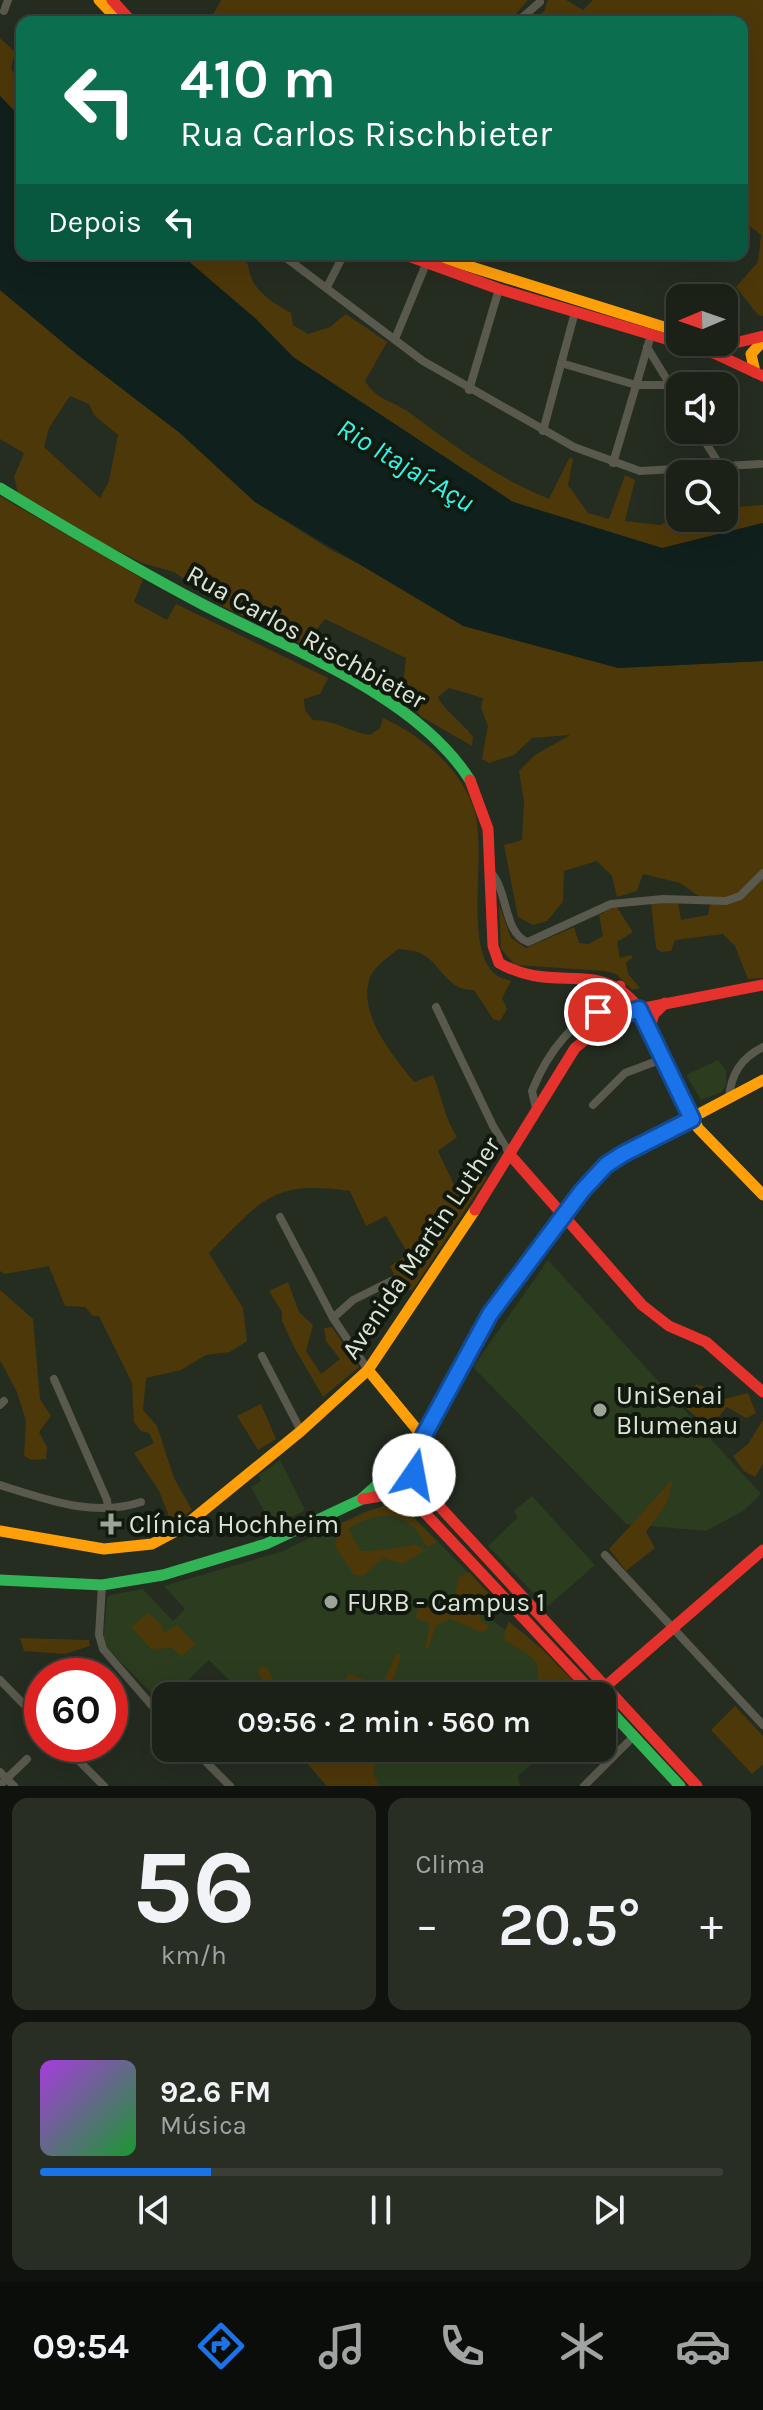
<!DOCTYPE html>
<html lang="pt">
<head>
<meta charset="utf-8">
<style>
	body { margin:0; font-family:Karla,sans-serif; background:#292e25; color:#f1f3f6; height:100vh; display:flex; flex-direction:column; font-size:30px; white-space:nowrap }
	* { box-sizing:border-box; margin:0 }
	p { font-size:26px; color:#a0a3a2 }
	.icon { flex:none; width:44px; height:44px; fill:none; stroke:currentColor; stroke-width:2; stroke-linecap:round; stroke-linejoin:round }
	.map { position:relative; height:1786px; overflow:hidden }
	.panel { display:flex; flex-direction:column; gap:12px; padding:12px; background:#0f120d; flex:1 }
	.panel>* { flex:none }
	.hud { position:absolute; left:16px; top:16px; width:732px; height:244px; border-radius:16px; box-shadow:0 8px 32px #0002,0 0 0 2px #3a3e37; background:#0b6e4f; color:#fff; overflow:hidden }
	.needle { width:52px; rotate:268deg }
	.fabs { position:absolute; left:666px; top:284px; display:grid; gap:16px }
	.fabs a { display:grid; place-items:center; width:72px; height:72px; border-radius:16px; background:#1c2118; box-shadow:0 8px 32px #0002,0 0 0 2px #3a3e37; font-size:40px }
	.speed { position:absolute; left:24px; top:1658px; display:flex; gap:16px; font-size:40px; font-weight:700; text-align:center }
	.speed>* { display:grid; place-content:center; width:104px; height:104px; border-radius:50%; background:#1c2118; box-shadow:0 8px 32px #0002,0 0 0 2px #3a3e37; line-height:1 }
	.speed .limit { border:12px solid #d22; background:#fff; color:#111 }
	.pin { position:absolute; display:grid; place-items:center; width:68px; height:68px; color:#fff; margin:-34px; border:4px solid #fff; border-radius:50%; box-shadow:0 2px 8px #0007 }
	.me { position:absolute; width:88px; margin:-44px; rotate:12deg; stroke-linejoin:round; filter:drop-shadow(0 0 6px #0008) }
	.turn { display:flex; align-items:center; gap:28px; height:168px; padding:0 32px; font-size:36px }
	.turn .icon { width:104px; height:104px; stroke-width:2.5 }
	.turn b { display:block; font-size:56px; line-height:68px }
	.then { display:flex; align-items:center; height:76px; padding:0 32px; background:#0003; gap:16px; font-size:30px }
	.big { font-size:60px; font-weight:600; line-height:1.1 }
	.panel .widget { flex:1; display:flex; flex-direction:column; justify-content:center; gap:12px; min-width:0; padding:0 28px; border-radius:16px; background:#292e25 }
	.panel .dial { align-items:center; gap:0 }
	.dial b { font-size:104px; line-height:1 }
	.song { display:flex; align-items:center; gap:24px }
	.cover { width:96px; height:96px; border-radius:12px; background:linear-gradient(135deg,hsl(280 70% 55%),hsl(130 70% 35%)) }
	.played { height:8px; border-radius:4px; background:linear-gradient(90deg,#1a73e8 25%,#3a3e37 25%) }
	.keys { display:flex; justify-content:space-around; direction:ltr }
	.heat { display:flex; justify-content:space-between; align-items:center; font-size:44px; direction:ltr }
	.panel .tiles { flex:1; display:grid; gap:12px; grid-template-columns:1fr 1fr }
	.widget:last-child { grid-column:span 2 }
	.trip { position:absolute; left:152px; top:1682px; width:464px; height:80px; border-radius:16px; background:#1c2118; box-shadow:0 8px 32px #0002,0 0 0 2px #3a3e37; font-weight:600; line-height:80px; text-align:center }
	.dock { display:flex; height:128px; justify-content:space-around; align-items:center; background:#0b0d0a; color:#a0a3a2 }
	.dock .icon { width:56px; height:56px }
	.dock .on { color:#1a73e8 }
	.dock b { font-size:36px; color:#f1f3f6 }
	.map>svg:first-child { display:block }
	.built { fill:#2b3c1f }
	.green { fill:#4d3809; fill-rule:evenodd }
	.water { fill:#10201d }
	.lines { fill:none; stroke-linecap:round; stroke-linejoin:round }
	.street { stroke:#59594d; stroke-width:8 }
	.fast { stroke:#30b455; stroke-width:11 }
	.slow { stroke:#ff9f0a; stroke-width:11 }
	.jam { stroke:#e5322d; stroke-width:11 }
	.route-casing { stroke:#114b97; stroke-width:20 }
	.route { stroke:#1a73e8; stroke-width:14 }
	.poi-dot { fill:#9ba496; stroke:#11180d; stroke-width:3 }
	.labels { text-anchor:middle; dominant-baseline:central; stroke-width:8; stroke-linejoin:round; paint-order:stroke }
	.street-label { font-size:26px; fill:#dbe4d5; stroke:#11180d }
	.poi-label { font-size:26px; fill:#dbe4d5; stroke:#11180d; text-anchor:start }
	.water-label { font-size:28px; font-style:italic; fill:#33f5e9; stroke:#11180d }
</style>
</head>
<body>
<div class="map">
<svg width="763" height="1786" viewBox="0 0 763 1786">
	<rect width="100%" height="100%" fill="#252c20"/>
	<g class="built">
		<polygon points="718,1060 726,1070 726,1085 722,1092 701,1100 686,1075"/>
		<polygon points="548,1260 761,1494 743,1511 706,1531 626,1524 473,1367"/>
		<polygon points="280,1460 305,1510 273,1527 251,1487 261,1481 259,1475"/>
		<polygon points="532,1496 595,1565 547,1607 488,1546 518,1517 514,1511"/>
		<polygon points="391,1505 412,1515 488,1593 480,1608 483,1612 505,1630 509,1622 526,1635 588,1696 245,1696 209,1660 172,1696 166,1696 163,1705 103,1644 107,1598 110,1595 143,1589 173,1621 185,1609 164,1586 283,1551 366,1511"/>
		<polygon points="294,1748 550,1748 518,1776 520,1786 327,1786"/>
	</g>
	<g class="green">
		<polygon points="221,0 528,0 509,22 209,22"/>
		<polygon points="548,0 566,0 583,10 593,0 763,0 763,316 758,315 736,287 758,262 761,235 742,220 742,22 532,22 544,11"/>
		<polygon points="0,38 15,52 11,68 22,89 22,119 0,96"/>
		<path d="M180,254L218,257L236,254L248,264C250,289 270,301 291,313L293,325L308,334L330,327L346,314L387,342L365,381C376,400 394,401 410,413C458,448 493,476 549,499L570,457L573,459L568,485L588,513L609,519L625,475L635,480L625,521L660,525L680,516L724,518L725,481L735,486L736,507L763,505V523L662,548L513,502L293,357L256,319Z"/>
		<path d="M0,290L78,355L180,433L255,502L331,550L387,578L618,668L763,661V978L748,979L735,946L723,934L675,940L671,951L661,952L656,948L651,902H678L681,920L708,915L710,904L680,883L643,874L637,891L617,897L612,876L597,861L564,871L563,902L547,921L533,925L518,917L504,845L522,840L524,802L519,771L535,755L570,735L532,738L514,755L489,763L482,759L488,726L481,708L483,698L449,688L438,697C441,707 464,724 473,737L472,746L422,717L410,705L405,708L393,697L404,677L406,658L325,619L317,629L315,643L307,647L224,607L174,572L142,563L108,546L18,493L14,477L24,453L0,439ZM70,396L89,404L94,415L118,435L109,481L100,498L44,447L49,428Z"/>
		<path d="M0,496L143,579L134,602L167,620L176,604L328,678L320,694L304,699L305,710L313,720C339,721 346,731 370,735L380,728L383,718C421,735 458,766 473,806C489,848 462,945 495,974C499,978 506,979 511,981L502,998L507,1009L500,1021L493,1019L474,990C445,991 441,961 418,952C412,950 404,950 398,949C390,956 376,965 371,975C355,1011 393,1056 414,1082L433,1075C442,1096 444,1117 457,1137L438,1151L458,1193L464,1197L471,1195L469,1180L478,1171L487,1177L412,1291L398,1283L390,1266L408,1254L386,1216L366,1226L350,1191C272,1180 262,1200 209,1253L243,1308L247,1341L230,1352L206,1355L181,1370L146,1378L143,1410L157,1426L174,1478L192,1510L172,1524L159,1491L134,1453L154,1443L149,1433L141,1431L134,1422L132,1383L99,1316H93L85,1307L65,1306L49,1266L5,1274L0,1271Z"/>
		<polygon points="499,904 511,938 526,948 574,927 579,943 589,944 603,936 599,915 616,906 633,932 617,942 620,958 631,955 633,958 626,962 628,974 640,988 632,990 616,974 605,971 515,965 501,949"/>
		<polygon points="288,1282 299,1312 313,1325 306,1351 321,1374 340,1359 326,1341 324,1328 332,1327 359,1367 323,1397 294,1347 282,1321 282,1312 269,1291"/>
		<polygon points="0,1290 33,1319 40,1399 51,1416 39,1432 47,1447 46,1459 31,1460 24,1456 26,1421 17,1392 0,1360"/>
		<polygon points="697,1384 705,1387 717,1401 748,1393 756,1413 746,1418 727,1407 709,1428 686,1408 690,1400 689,1392"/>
		<polygon points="261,1404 276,1439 258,1450 237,1416"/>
		<polygon points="763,1420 763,1464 755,1477 744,1471 733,1456 748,1444"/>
		<polygon points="673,1479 667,1503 646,1532 655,1548 626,1571 609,1549"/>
		<path d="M385,1505L404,1508L437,1542L429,1547C421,1542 424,1538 418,1532C397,1507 372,1514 348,1529L361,1551C371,1551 408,1548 414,1544L425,1550L403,1564L383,1558L363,1576L354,1575L336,1548L337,1525Z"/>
		<path d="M469,1572L488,1593L480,1608L483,1612L479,1620L490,1626L483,1633L450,1619L436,1626L428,1648H425L430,1624L415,1618L419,1606C450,1613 454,1609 458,1578Z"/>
		<polygon points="148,1613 161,1624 164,1633 177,1625 196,1645 181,1656 172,1648 151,1649 131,1627"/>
		<path d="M509,1622L542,1649L588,1696H569L568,1692L566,1696H535C546,1654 529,1659 503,1638Z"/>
		<polygon points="20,1638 89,1640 90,1646 65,1654 24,1651"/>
		<path d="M396,1653L400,1654V1659L388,1696C360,1696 269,1705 258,1672L261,1667L267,1668L277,1686L304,1695L343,1684L349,1674L382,1686Z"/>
		<polygon points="735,1706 763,1736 763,1764 752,1774 711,1730"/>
		<polygon points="294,1748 381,1748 373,1773 379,1786 327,1786"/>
	</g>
	<polygon class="water" points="0,96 22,119 22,254 180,254 256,319 293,357 513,502 662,548 763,523 763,661 618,668 463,626 255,502 180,433 78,355 0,290"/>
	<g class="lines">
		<g class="street">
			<polyline points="4,11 8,0"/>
			<polyline points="104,22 111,12"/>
			<polyline points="517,22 540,2"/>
			<polyline points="281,254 423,361 574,447 640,471 760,464"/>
			<polyline points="327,287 344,254"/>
			<polyline points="395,339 426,264"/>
			<polyline points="647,347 680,401"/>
			<polyline points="561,363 636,385 670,385"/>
			<polyline points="469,390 499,289"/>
			<polyline points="698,430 722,469"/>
			<polyline points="543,431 575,312"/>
			<polyline points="613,463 651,335"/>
			<path d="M492,874C508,892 504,934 528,942L611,904L663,899L726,901L740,896L763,873"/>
			<polyline points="436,1007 493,1126 511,1156"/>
			<path d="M729,1098C731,1074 741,1058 763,1047"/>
			<polyline points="593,1105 625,1073 665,1058"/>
			<path d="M536,1109L532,1091C546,1056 575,1011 616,1009"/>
			<polyline points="280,1217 333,1318 368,1370"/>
			<polyline points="333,1318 353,1300 391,1281"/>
			<polyline points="262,1356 301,1431"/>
			<polyline points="54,1379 107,1500 108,1509"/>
			<polyline points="0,1405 4,1401"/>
			<path d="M0,1485C45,1499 94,1518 141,1502"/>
			<polyline points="605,1555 763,1725"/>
			<polyline points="102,1585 99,1635 103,1649 166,1722"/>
			<polyline points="0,1680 42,1723"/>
			<polyline points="62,1744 104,1786"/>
			<polyline points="192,1748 230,1786"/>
			<polyline points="0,1772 14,1786"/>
			<polyline points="0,1785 27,1759"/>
			<polyline points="584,1786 634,1736"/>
		</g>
		<g class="fast">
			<path d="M0,488C66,528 133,568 202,604C290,650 415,694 470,780"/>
			<polyline points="0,1580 102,1585 163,1575 266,1544 360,1500 405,1460 423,1437 466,1358"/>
			<polyline points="602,1702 680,1786"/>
		</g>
		<g class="slow">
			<polyline points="99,0 120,22"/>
			<polyline points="430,254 680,332"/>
			<polyline points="755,372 751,354 763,341"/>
			<polyline points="653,1030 698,1128 763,1195"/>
			<polyline points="466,1358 490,1314 598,1174 623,1154 763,1080"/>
			<polyline points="368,1370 423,1437"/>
			<polyline points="0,1531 104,1549 152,1544 182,1528 301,1431 368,1370 475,1210"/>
		</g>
		<g class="jam">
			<polyline points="112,0 132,22"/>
			<polyline points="403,254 499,289 716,354 763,376"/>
			<polyline points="712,342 731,344 763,336"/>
			<path d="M470,780L488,829L493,946L499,963C562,999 609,947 653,1030"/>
			<polyline points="608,1022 620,986"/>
			<polyline points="650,1027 654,1014 665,1003"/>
			<polyline points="511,1156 642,1305 669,1326 706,1342 763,1392"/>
			<polyline points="475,1210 575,1048 608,1022 639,1009 763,985"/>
			<polyline points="419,1447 414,1466 417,1482 697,1786"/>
			<polyline points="363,1499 399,1493 412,1499 596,1696"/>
			<polyline points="606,1686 763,1550"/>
		</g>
	</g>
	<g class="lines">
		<g class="route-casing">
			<polyline id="route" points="414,1475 423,1437 490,1314 582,1191 606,1165 623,1154 692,1119 639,1009 625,1014 613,1009 598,1012"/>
		</g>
		<use href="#route" class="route"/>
	</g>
	<g class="poi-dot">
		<circle cx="600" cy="1410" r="8"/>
		<path d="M107 1512h8v8h8v8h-8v8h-8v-8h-8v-8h8z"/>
		<circle cx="331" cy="1602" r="8"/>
	</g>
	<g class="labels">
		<g class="street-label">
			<text transform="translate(306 637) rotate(29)">Rua Carlos Rischbieter</text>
			<text transform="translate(421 1248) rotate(-56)">Avenida Martin Luther</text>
		</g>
		<g class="poi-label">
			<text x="616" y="1395">UniSenai<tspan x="616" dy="30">Blumenau</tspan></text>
			<text x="129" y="1524">Clínica Hochheim</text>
			<text x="347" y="1602">FURB - Campus 1</text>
		</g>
		<g class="water-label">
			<text transform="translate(406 465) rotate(31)">Rio Itajaí-Açu</text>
		</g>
	</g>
</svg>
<div class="fabs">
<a><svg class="needle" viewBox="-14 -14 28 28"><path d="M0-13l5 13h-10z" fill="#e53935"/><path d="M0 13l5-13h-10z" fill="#a0a3a2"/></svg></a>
<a><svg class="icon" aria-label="sound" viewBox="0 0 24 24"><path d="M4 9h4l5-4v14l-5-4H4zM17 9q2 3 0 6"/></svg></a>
<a><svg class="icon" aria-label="search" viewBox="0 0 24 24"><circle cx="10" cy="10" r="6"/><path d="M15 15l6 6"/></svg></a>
</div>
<div class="speed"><div class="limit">60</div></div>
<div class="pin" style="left:598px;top:1012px;background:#d93025"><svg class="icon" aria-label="arrive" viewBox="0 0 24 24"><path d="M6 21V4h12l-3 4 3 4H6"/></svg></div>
<svg class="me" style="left:414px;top:1475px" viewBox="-20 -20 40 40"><circle r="19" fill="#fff"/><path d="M0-13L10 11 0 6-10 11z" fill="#1a73e8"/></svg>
<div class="trip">09:56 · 2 min · 560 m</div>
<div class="hud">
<div class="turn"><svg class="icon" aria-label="left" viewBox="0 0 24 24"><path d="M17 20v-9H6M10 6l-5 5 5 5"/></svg><div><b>410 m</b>Rua Carlos Rischbieter</div></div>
<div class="then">Depois<svg class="icon" aria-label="left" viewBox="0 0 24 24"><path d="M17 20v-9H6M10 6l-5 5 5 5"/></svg></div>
</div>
</div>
<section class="panel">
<div class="tiles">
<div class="widget dial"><b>56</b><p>km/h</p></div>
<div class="widget"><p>Clima</p>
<div class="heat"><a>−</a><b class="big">20.5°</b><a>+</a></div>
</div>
<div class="widget">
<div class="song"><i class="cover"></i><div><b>92.6 FM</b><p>Música</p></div></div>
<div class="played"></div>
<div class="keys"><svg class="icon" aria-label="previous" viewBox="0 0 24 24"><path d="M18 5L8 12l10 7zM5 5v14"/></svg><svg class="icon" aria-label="pause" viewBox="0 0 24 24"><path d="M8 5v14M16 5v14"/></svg><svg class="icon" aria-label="next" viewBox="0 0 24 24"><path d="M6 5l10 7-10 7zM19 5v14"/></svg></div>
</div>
</div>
</section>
<nav class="dock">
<b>09:54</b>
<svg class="icon on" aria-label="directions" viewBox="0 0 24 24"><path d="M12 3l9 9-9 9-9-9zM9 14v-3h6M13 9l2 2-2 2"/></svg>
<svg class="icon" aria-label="music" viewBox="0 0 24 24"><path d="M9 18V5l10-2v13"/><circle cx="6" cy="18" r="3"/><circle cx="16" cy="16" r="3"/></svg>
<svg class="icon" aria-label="phone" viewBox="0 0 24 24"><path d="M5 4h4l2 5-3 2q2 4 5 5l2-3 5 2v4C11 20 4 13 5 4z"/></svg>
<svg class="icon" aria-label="climate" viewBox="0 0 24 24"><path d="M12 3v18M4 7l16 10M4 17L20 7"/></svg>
<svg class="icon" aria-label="car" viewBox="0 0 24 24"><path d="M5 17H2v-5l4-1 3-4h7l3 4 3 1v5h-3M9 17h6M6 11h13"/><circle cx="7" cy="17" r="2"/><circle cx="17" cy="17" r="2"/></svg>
</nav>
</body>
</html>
